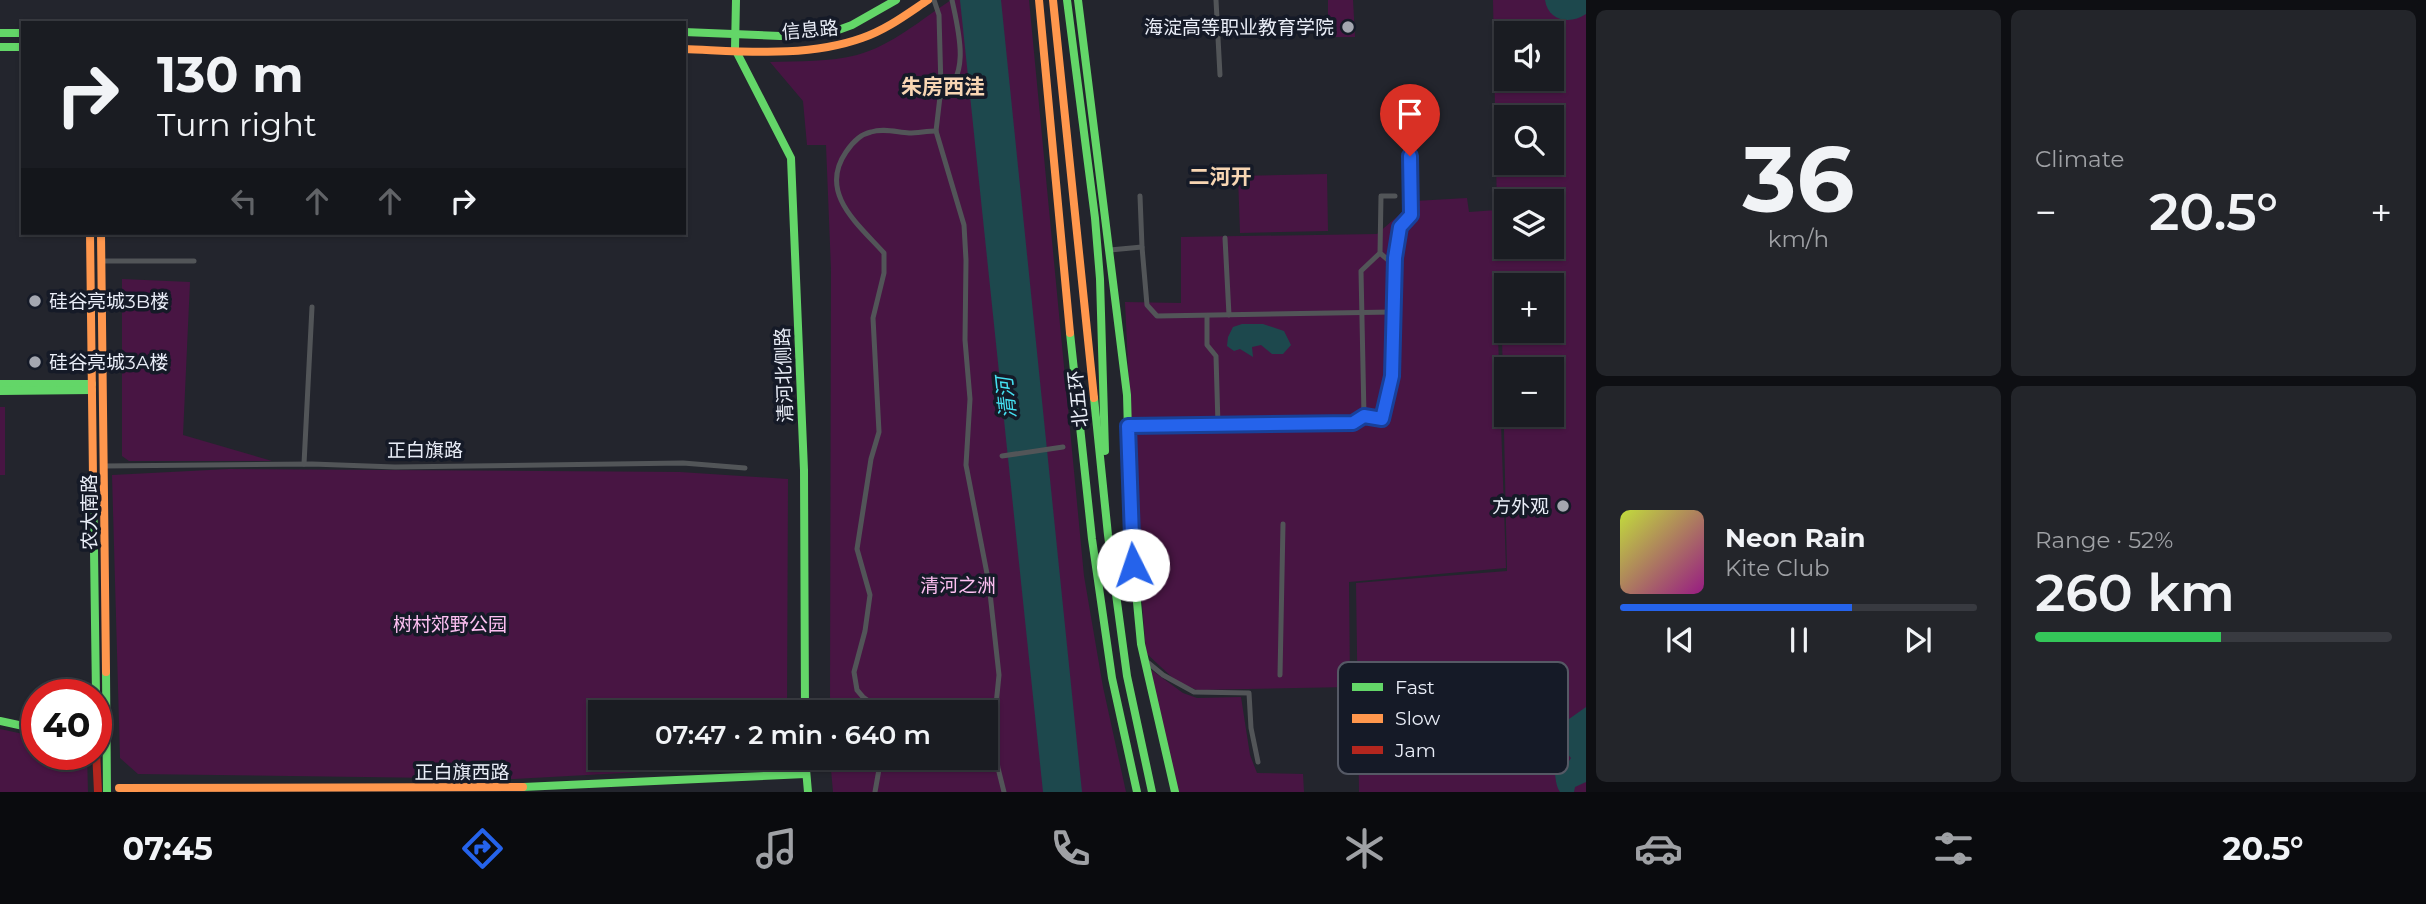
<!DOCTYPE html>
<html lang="en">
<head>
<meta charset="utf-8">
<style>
	body { margin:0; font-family:Montserrat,"Noto Sans SC",sans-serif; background:#23252a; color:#f1f3f6; height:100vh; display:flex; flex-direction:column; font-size:26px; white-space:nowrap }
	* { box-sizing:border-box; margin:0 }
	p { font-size:23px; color:#9fa1a5 }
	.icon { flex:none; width:38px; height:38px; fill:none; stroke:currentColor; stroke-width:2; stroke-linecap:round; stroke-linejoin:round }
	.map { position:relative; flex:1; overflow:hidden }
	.drawer { display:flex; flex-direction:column; gap:10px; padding:10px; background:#0e0f13; width:840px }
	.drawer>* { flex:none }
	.banner { position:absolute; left:21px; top:21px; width:665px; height:214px; border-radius:0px; box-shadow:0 2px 5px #0004,0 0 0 2px #383a40; background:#1a1c22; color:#f1f3f6; overflow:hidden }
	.buttons { position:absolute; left:1494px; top:21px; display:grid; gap:14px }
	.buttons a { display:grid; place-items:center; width:70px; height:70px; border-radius:0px; background:#1a1c22; box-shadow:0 2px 5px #0004,0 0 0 2px #383a40; font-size:35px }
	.speed { position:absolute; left:21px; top:679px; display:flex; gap:14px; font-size:35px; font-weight:700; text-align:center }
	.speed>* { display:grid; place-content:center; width:91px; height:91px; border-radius:50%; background:#1a1c22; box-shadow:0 2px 5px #0004,0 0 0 2px #383a40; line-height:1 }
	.speed .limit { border:10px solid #d22; background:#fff; color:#111 }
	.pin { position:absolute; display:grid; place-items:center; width:60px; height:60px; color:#fff; margin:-72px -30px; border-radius:50% 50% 50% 0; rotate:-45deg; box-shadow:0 0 7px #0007 }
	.pin .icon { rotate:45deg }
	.me { position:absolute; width:77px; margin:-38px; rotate:356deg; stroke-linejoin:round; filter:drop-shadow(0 0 5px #0008) }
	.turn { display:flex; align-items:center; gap:24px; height:147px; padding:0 21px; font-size:32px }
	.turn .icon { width:91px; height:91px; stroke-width:2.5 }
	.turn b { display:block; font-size:49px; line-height:60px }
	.lanes { display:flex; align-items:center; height:66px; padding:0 21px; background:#0003; justify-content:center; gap:35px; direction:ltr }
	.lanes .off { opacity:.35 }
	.big { font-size:52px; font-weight:600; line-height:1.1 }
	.drawer .tile { flex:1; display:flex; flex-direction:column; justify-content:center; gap:10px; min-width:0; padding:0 24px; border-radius:10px; background:#23252a }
	.drawer .dial { align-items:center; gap:0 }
	.dial b { font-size:91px; line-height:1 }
	.song { display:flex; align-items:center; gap:21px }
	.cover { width:84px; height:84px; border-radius:10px; background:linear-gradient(135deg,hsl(70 70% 55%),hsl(310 70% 35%)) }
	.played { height:7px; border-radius:4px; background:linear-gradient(90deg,#2563eb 65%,#383a40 65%) }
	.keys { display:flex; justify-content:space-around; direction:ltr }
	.heat { display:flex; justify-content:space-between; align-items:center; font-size:38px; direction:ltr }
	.charge { height:10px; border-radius:5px; background:linear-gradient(90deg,#34c759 52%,#383a40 0) }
	.drawer .tiles { flex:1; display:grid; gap:10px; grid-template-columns:repeat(2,1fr) }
	.trip { position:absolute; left:588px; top:700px; width:410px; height:70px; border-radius:0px; background:#1a1c22; box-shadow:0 2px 5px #0004,0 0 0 2px #383a40; font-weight:600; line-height:70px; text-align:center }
	.tabs { display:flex; height:112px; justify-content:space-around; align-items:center; background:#0a0b0e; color:#9fa1a5 }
	.tabs .icon { width:49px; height:49px }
	.tabs .active { color:#2563eb }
	.tabs b { font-size:32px; color:#f1f3f6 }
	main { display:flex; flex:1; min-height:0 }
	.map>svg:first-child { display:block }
	.green { fill:#481543; fill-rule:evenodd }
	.water { fill:#1d484d }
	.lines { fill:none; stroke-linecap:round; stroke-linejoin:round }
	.street { stroke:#525558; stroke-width:5 }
	.fast { stroke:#63d668; stroke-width:8 }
	.slow { stroke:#ff974d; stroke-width:8 }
	.jam { stroke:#b3261e; stroke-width:8 }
	.route-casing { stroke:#184099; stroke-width:18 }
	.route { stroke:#2563eb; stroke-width:12 }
	.poi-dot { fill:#a4a7b0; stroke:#151a27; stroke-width:2.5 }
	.labels { text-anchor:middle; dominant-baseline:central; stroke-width:7; stroke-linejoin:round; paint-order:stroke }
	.poi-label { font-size:19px; fill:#e9edf7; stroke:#151a27; text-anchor:end }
	.street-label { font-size:19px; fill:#e9edf7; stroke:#151a27 }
	.park-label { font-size:19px; fill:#fdc0f2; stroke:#151a27 }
	.neighbourhood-label { font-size:21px; font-weight:bold; fill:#f8d6b3; stroke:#151a27 }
	.water-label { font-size:21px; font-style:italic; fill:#45dff0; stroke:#151a27 }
	.key { fill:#151a27; stroke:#555965; stroke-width:2 }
	.key-label { font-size:19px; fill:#e9edf7 }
</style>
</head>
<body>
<main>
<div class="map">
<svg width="1586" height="792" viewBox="0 0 1586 792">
	<rect width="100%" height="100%" fill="#23252d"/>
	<g class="green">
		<path d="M951,0H1029L1084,576L1103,687L1126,792H833L830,758H985V712H830L831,269L826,145H807L803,101L770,62C799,61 830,62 857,55C891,46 922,19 951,0Z"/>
		<polygon points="1328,0 1353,0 1355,37 1328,37"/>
		<path d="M1493,0H1586V792H1359L1356,583L1507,571L1502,336H1498L1506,568L1349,582L1350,687L1197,690L1176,681L1146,653L1135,511L1125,302L1181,303V237L1377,234L1415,201L1467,198L1469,212L1497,210ZM1507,33H1552V79H1507ZM1507,117H1552V163H1507ZM1507,201H1552V247H1507ZM1507,285H1552V331H1507ZM1507,369H1552V415H1507Z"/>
		<polygon points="1327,174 1328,231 1240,233 1238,176"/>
		<polygon points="122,279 190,282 183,435 272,461 129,461 122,456"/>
		<rect x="0" y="407" width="5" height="68"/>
		<polygon points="229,469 680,472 788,479 787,712 600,712 600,758 787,758 787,764 514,779 138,774 120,758 112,475"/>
		<polygon points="1150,669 1183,693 1197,698 1241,697 1250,755 1257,773 1303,774 1304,792 1177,792"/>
		<polygon points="0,729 37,737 37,754 87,754 88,792 0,792"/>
	</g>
	<g class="water">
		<polygon points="960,0 1001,0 1082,792 1043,792"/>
		<path d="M1545,0H1586V14C1570,25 1548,21 1545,0Z"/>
		<polygon points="1242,324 1263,324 1284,331 1291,345 1283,354 1272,354 1261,345 1252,347 1253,357 1240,349 1234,351 1227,346 1228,337 1233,327"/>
		<path d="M1586,707V782L1575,787L1574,792H1560C1554,784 1557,772 1551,762L1565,767L1571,758L1565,751L1550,757L1540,743L1539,729L1569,719Z"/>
	</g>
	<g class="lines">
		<g class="street">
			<polyline points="934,0 939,15 941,88 936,131 964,225 966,260 965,340 970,399 966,465 989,584 999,675 993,735 998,768 1004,792"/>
			<polyline points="1216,0 1220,75"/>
			<path d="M940,98C971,76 959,33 952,0"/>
			<polyline points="1140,196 1142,247"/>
			<polyline points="1225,238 1229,315"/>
			<polyline points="1110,250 1142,247 1147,305 1157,316 1393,312"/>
			<polyline points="102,261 194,261"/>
			<polyline points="1395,266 1380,253 1381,196 1395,196"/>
			<polyline points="1207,316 1207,345 1216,356 1218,425"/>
			<polyline points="1364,416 1361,271 1380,253"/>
			<polyline points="1128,426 1353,423 1364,416 1382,419 1392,376 1395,258 1400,227 1411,215 1410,156"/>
			<polyline points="1002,456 1063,447"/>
			<polyline points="304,464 312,307"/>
			<polyline points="104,466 312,464 395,467 683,463 745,468"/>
			<polyline points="1146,661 1163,675 1194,692 1249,693 1251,728 1258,762"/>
			<polyline points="1280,675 1283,524"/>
			<path d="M879,712L877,707L863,697L857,690L854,672L865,631L870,595L857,549L871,459L879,432L873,318L884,273V253C858,224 818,193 846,152C852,143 861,134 871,132C883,128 896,132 909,133C918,133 927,131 936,131"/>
			<polyline points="875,792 881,758"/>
		</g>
		<g class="fast">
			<polyline points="736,0 735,49 791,158 804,470 805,712"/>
			<polyline points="1067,0 1095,218 1100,279 1105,451"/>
			<polyline points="1078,0 1127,395 1131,539 1141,644 1175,792"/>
			<polyline points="684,32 780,36 830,33 852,25 896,0"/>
			<polyline points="0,33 23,33"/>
			<polyline points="0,47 23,47"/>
			<polyline points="1070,333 1092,539 1112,678 1137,792"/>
			<polyline points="0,384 92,384"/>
			<polyline points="0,391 92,390"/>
			<polyline points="1094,398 1108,535 1127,676 1152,792"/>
			<polyline points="93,477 96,695"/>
			<polyline points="106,672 107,792"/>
			<polyline points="0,721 37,729"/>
			<polyline points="805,758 808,792"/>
			<polyline points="523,787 805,774"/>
		</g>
		<g class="slow">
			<polyline points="1039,0 1070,333"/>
			<polyline points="1053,0 1094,398"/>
			<path d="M684,49C742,51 806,58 862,38C886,30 907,14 928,0"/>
			<polyline points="90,233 93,477"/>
			<polyline points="101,233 106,672"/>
			<polyline points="119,788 523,787"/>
		</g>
		<polyline class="jam" points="96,750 98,792"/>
	</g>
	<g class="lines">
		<g class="route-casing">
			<polyline id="route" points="1133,565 1128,426 1353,423 1364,416 1382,419 1392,376 1395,258 1400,227 1411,215 1410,156"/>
		</g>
		<use href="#route" class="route"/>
	</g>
	<g class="poi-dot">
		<circle cx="1348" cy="27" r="7"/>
		<circle cx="35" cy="301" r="7"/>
		<circle cx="35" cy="362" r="7"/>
		<circle cx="1563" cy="506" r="7"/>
	</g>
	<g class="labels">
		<g class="poi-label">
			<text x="1334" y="27">海淀高等职业教育学院</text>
			<text x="49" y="301" text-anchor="start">硅谷亮城3B楼</text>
			<text x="49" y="362" text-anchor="start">硅谷亮城3A楼</text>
			<text x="1549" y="506">方外观</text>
		</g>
		<g class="street-label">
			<text transform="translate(810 30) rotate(-5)">信息路</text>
			<text transform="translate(784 375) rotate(-92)">清河北侧路</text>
			<text transform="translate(1078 399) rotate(-96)">北五环</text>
			<text x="425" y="450">正白旗路</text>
			<text transform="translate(89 512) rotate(-90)">农大南路</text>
			<text x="462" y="772">正白旗西路</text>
		</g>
		<g class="park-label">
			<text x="958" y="585">清河之洲</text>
			<text x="450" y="624">树村郊野公园</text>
		</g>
		<g class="neighbourhood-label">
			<text x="943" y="86">朱房西洼</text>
			<text x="1220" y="176">二河开</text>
		</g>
		<g class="water-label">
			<text transform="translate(1006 398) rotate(-96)">清河</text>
		</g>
	</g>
	<rect x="1338" y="662" width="230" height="112" rx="10" class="key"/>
	<rect x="1352" y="683" width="31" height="8" fill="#63d668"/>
	<rect x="1352" y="714" width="31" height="9" fill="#ff974d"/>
	<rect x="1352" y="746" width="31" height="8" fill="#b3261e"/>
	<g class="key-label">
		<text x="1395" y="694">Fast</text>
		<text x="1395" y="725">Slow</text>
		<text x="1395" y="757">Jam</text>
	</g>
</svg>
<div class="buttons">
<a><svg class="icon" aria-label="sound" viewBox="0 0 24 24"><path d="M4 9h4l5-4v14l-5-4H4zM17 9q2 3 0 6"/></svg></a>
<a><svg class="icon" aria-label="search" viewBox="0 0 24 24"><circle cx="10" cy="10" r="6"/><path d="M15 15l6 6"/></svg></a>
<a><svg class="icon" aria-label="layers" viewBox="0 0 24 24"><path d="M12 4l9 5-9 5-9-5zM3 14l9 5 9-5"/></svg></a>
<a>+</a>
<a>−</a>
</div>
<div class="speed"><div class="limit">40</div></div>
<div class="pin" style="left:1410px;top:156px;background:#d93025"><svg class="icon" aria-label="arrive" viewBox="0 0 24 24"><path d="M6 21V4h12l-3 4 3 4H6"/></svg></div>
<svg class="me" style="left:1133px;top:565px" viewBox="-20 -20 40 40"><circle r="19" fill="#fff"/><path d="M0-13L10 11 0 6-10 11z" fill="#2563eb"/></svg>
<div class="trip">07:47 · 2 min · 640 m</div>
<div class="banner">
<div class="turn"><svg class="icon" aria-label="right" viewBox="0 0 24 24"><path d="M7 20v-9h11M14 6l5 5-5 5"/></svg><div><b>130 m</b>Turn right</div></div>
<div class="lanes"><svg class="icon off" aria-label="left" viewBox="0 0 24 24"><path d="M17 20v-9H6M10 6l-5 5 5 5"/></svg><svg class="icon off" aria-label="ahead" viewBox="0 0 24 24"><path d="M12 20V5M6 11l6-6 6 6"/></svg><svg class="icon off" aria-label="ahead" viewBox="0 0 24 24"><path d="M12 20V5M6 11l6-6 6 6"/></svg><svg class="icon" aria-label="right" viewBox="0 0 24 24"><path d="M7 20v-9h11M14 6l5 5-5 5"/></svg></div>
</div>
</div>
<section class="drawer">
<div class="tiles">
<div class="tile dial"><b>36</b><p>km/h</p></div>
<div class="tile"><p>Climate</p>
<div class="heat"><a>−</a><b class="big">20.5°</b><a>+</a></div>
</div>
<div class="tile">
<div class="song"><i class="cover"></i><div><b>Neon Rain</b><p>Kite Club</p></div></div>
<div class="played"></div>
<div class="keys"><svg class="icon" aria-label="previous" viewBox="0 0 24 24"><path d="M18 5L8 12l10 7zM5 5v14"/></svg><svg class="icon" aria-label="pause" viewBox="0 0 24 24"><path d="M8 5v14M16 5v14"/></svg><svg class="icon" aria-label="next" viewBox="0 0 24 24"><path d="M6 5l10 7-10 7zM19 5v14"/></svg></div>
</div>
<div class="tile"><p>Range · 52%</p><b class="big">260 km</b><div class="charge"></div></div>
</div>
</section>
</main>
<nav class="tabs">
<b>07:45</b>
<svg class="icon active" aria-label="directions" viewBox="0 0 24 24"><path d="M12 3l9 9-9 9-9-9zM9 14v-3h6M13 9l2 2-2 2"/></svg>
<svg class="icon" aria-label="music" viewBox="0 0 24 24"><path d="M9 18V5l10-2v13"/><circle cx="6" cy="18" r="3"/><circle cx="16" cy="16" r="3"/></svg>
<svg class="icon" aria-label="phone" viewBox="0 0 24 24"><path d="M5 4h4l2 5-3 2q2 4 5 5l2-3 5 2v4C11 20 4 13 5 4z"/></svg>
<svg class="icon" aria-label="climate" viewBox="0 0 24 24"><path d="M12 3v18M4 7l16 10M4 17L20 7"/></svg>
<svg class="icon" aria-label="car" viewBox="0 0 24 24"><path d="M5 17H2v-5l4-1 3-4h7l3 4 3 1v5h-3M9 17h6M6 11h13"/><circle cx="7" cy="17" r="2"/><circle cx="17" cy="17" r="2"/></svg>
<svg class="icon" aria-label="filters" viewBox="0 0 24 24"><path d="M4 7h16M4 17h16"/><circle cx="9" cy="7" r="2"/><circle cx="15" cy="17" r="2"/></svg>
<b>20.5°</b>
</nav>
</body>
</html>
